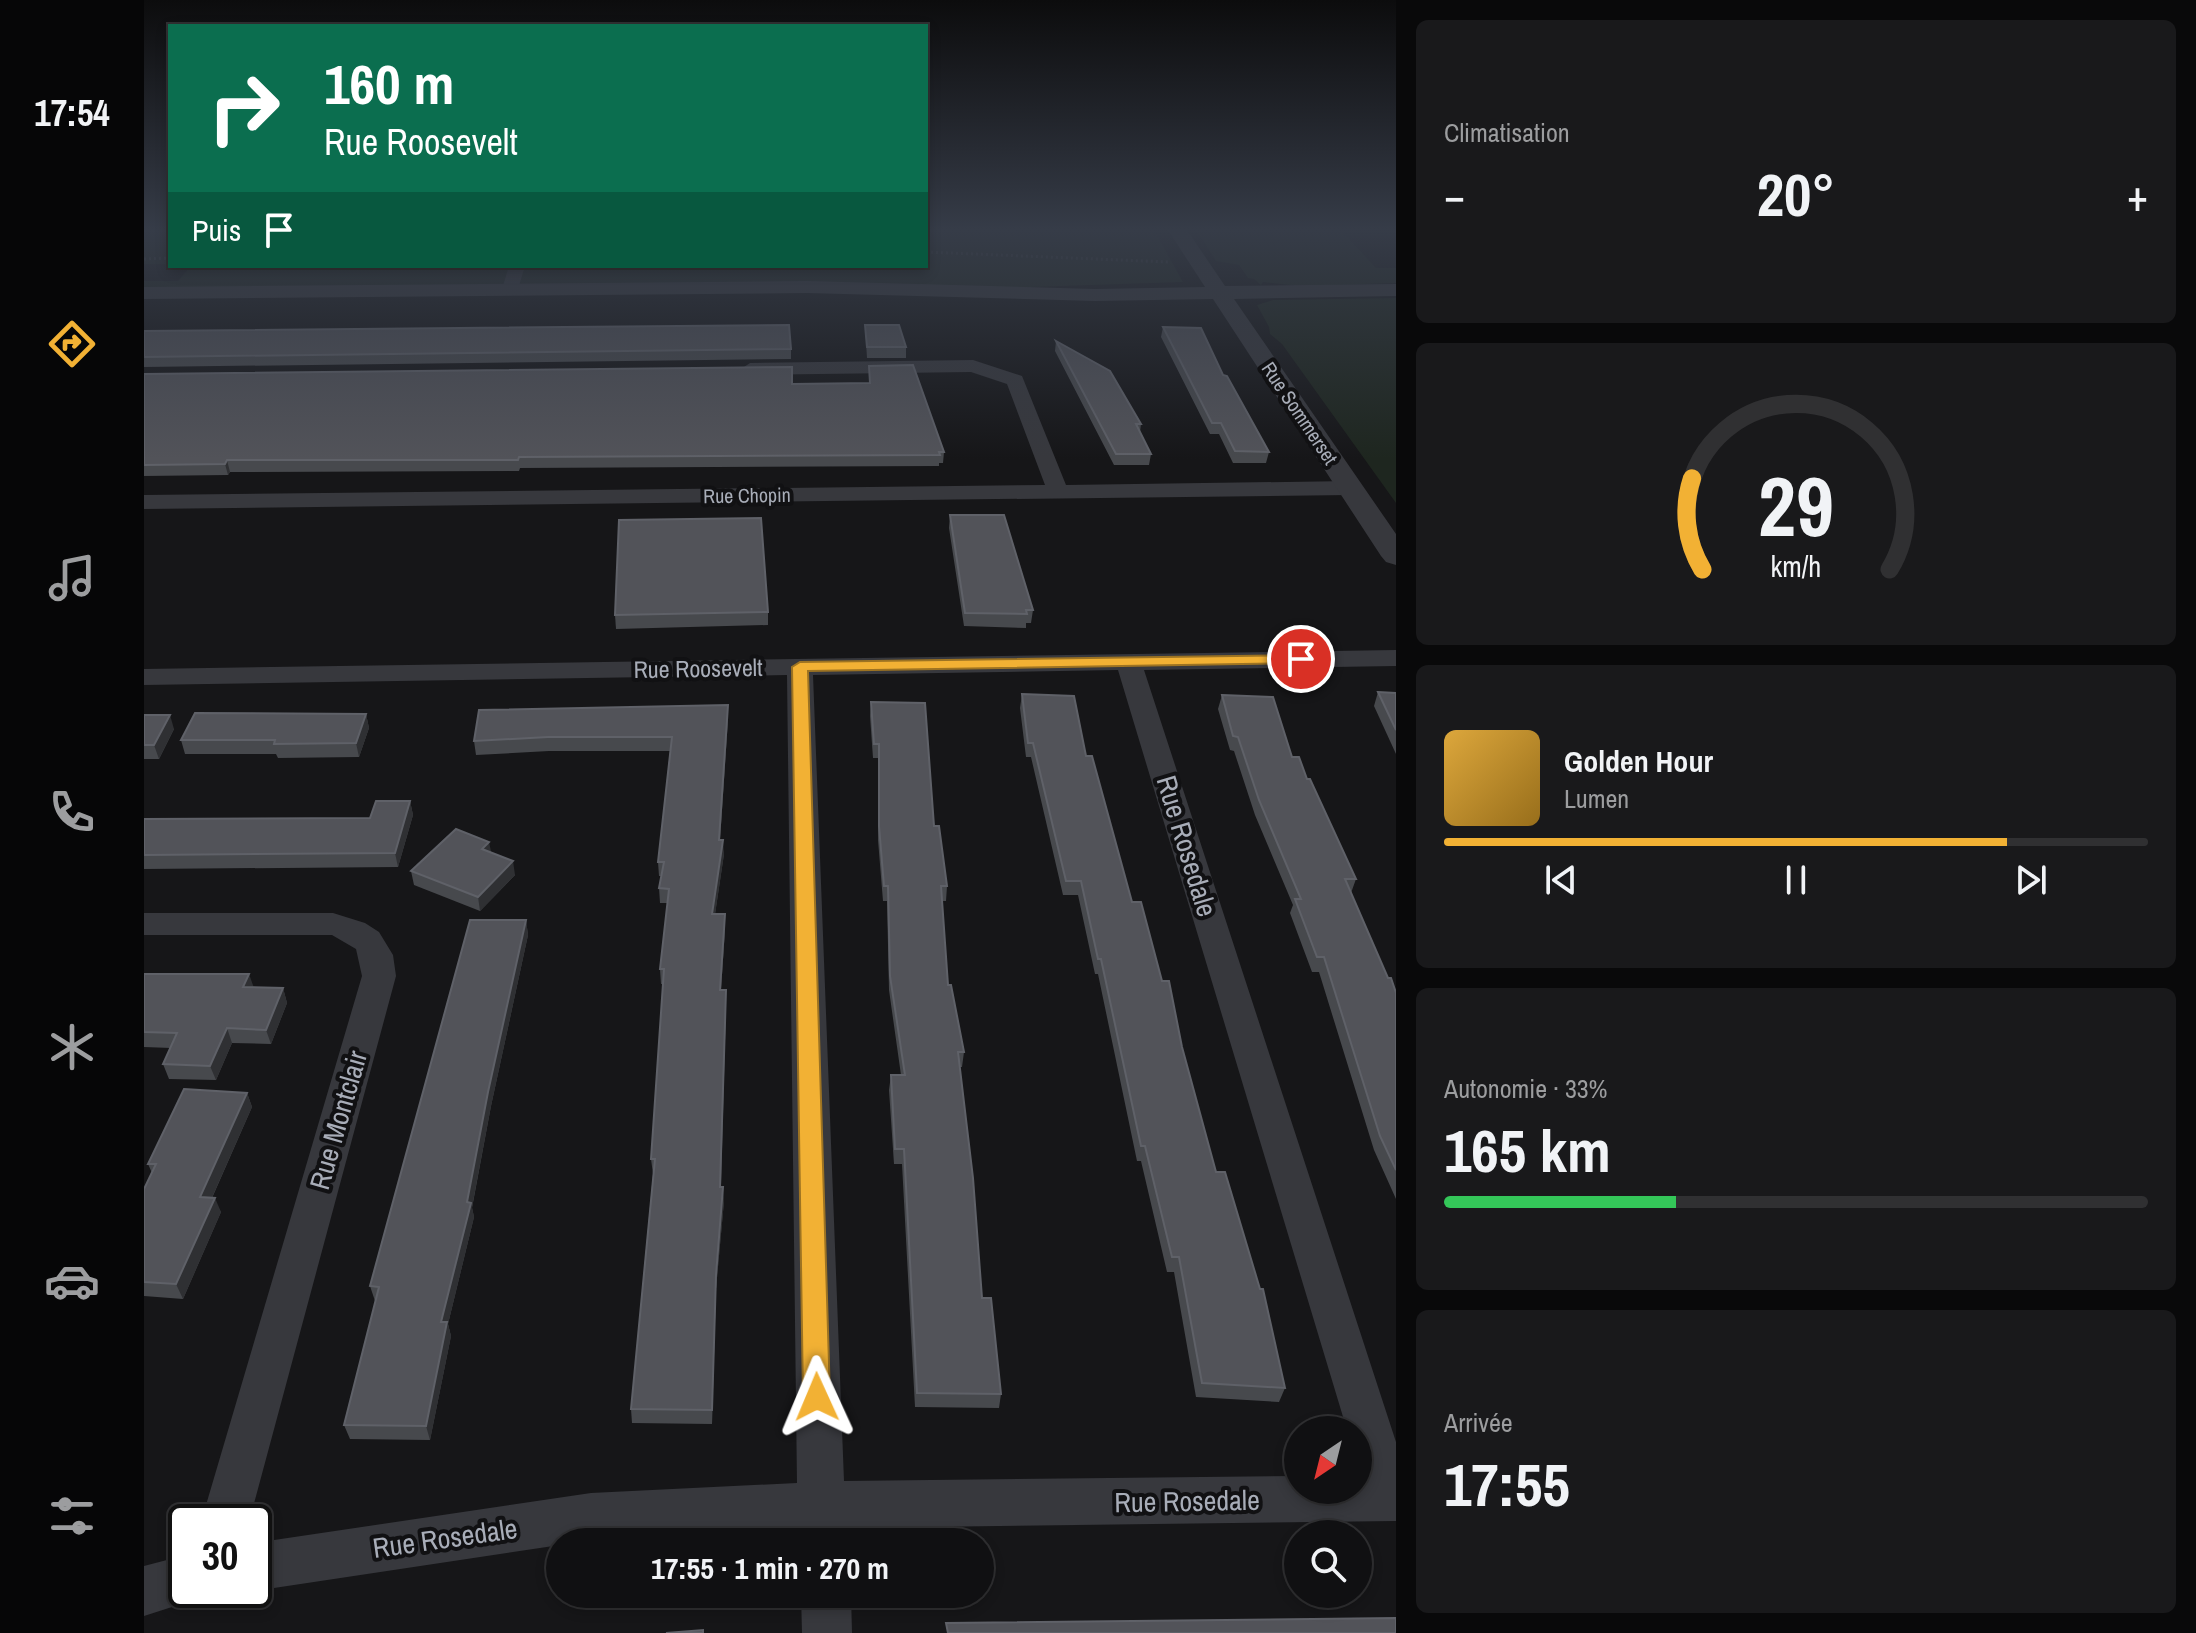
<!DOCTYPE html>
<html lang="fr">
<head>
<meta charset="utf-8">
<style>
	body { margin:0; font-family:"Archivo Narrow",sans-serif; background:#19191b; color:#f1f3f6; height:100vh; display:flex; flex-direction:column; font-size:30px; white-space:nowrap }
	* { box-sizing:border-box; margin:0 }
	p { font-size:26px; color:#9c9d9f }
	.icon { flex:none; width:44px; height:44px; fill:none; stroke:currentColor; stroke-width:2; stroke-linecap:round; stroke-linejoin:round }
	.map { position:relative; flex:1; overflow:hidden }
	.side { display:flex; flex-direction:column; gap:20px; padding:20px; background:#09090a; width:800px }
	.side>* { flex:none }
	.top-card { position:absolute; left:24px; top:24px; width:760px; height:244px; border-radius:0px; box-shadow:0 4px 12px #0003,0 0 0 2px #303032; background:#0b6e4f; color:#fff; overflow:hidden }
	.needle { width:52px; rotate:215deg }
	.tools { position:absolute; left:1140px; top:1416px; display:grid; gap:16px }
	.tools a { display:grid; place-items:center; width:88px; height:88px; border-radius:50%; background:#101012; box-shadow:0 4px 12px #0003,0 0 0 2px #303032; font-size:40px }
	.speed { position:absolute; left:24px; top:1504px; display:flex; gap:16px; font-size:40px; font-weight:700; text-align:center }
	.speed>* { display:grid; place-content:center; width:104px; height:104px; border-radius:50%; background:#101012; box-shadow:0 4px 12px #0003,0 0 0 2px #303032; line-height:1 }
	.speed .limit { border:4px solid #111; border-radius:12px; background:#fff; color:#111 }
	.pin { position:absolute; display:grid; place-items:center; width:68px; height:68px; color:#fff; margin:-34px; border:4px solid #fff; border-radius:50%; box-shadow:0 2px 8px #0007 }
	.me { position:absolute; width:88px; margin:-44px; rotate:359deg; stroke-linejoin:round; filter:drop-shadow(0 0 6px #0008) }
	.turn { display:flex; align-items:center; gap:28px; height:168px; padding:0 24px; font-size:36px }
	.turn .icon { width:104px; height:104px; stroke-width:2.5 }
	.turn b { display:block; font-size:56px; line-height:68px }
	.then { display:flex; align-items:center; height:76px; padding:0 24px; background:#0003; gap:16px; font-size:30px }
	.big { font-size:60px; font-weight:700; line-height:1.1 }
	.side .tile { flex:1; display:flex; flex-direction:column; justify-content:center; gap:12px; min-width:0; padding:0 28px; border-radius:12px; background:#19191b }
	.side .dial { align-items:center; gap:0 }
	.dial svg { height:208px; overflow:visible; fill:none; stroke:#303032; stroke-width:7; stroke-linecap:round; text-anchor:middle }
	.dial text { fill:#f1f3f6; stroke:none }
	.song { display:flex; align-items:center; gap:24px }
	.cover { width:96px; height:96px; border-radius:12px; background:linear-gradient(135deg,hsl(40 70% 55%),hsl(40 70% 35%)) }
	.played { height:8px; border-radius:4px; background:linear-gradient(90deg,#f2b134 80%,#303032 80%) }
	.keys { display:flex; justify-content:space-around; direction:ltr }
	.heat { display:flex; justify-content:space-between; align-items:center; font-size:44px; direction:ltr }
	.charge { height:12px; border-radius:6px; background:linear-gradient(90deg,#34c759 33%,#303032 0) }
	.trip { position:absolute; left:402px; top:1528px; width:448px; height:80px; border-radius:40px; background:#101012; box-shadow:0 4px 12px #0003,0 0 0 2px #303032; font-weight:700; line-height:80px; text-align:center }
	main { display:flex; flex:1; min-height:0 }
	.tab-bar { display:flex; flex-direction:column; width:144px; justify-content:space-around; align-items:center; background:#060607; color:#9c9d9f }
	.tab-bar .icon { width:56px; height:56px }
	.tab-bar .on { color:#f2b134 }
	.tab-bar b { font-size:36px; color:#f1f3f6 }
	.map>svg:first-child { display:block }
	.green { fill:#1e261f }
	.lines { fill:none; stroke-linecap:round; stroke-linejoin:round }
	.path { stroke:#3d3f44; stroke-width:3; stroke-dasharray:2 3; stroke-linecap:butt }
	.minor { fill:#37383d; fill-rule:evenodd }
	.tertiary { fill:#37383d; fill-rule:evenodd }
	.wall { fill:#47494d }
	.shaded-wall { fill:#2f3033 }
	.building { fill:#525359; stroke:#5f6168; stroke-width:2 }
	.route { fill:#f2b134; stroke:#9d7322; stroke-width:2 }
	.labels { text-anchor:middle; dominant-baseline:central; stroke-width:8; stroke-linejoin:round; paint-order:stroke }
	.far-street-label { font-size:20px; fill:#a8adb8; stroke:#111113 }
	.street-label { font-size:24px; fill:#a8adb8; stroke:#111113 }
	.near-street-label { font-size:28px; fill:#a8adb8; stroke:#111113 }
</style>
</head>
<body>
<main>
<nav class="tab-bar">
<b>17:54</b>
<svg class="icon on" aria-label="directions" viewBox="0 0 24 24"><path d="M12 3l9 9-9 9-9-9zM9 14v-3h6M13 9l2 2-2 2"/></svg>
<svg class="icon" aria-label="music" viewBox="0 0 24 24"><path d="M9 18V5l10-2v13"/><circle cx="6" cy="18" r="3"/><circle cx="16" cy="16" r="3"/></svg>
<svg class="icon" aria-label="phone" viewBox="0 0 24 24"><path d="M5 4h4l2 5-3 2q2 4 5 5l2-3 5 2v4C11 20 4 13 5 4z"/></svg>
<svg class="icon" aria-label="climate" viewBox="0 0 24 24"><path d="M12 3v18M4 7l16 10M4 17L20 7"/></svg>
<svg class="icon" aria-label="car" viewBox="0 0 24 24"><path d="M5 17H2v-5l4-1 3-4h7l3 4 3 1v5h-3M9 17h6M6 11h13"/><circle cx="7" cy="17" r="2"/><circle cx="17" cy="17" r="2"/></svg>
<svg class="icon" aria-label="filters" viewBox="0 0 24 24"><path d="M4 7h16M4 17h16"/><circle cx="9" cy="7" r="2"/><circle cx="15" cy="17" r="2"/></svg>
</nav>
<div class="map">
<svg width="1252" height="1633" viewBox="0 0 1252 1633">
	<rect width="100%" height="100%" fill="#161618"/>
	<g class="green">
		<rect x="0" y="230" width="26" height="34"/>
		<polygon points="782,230 1010,230 1039,282 853,288 0,288 0,281 34,281 47,266 782,266"/>
		<polygon points="1052,230 1197,230 1232,268 1252,268 1252,283 1155,286 1119,282 1117,285 1110,279 1104,278 1095,265 1072,261"/>
		<polygon points="1252,298 1252,503 1138,344 1126,334 1125,327 1113,305 1129,300"/>
	</g>
	<g class="lines">
		<g class="path">
			<polyline points="782,252 1025,262"/>
			<polyline points="0,259 26,258"/>
		</g>
		<g class="minor">
			<polygon points="365,266 381,266 374,289 366,294 358,289"/>
			<polygon points="829,360 878,376 922,485 1206,481 1217,488 1206,495 0,509 0,495 901,485 863,384 827,372 606,375 597,369 606,363"/>
			<path d="M1252,650V666L1000,670L1252,1442V1521L703,1528L704,1542H656L655,1530L416,1542V1545L110,1591L107,1590H110V1543L447,1493L653,1483L643,675L0,685V669ZM974,670L1203,1430H1214L1216,1476L1214,1490H1154V1476L700,1481L669,675Z"/>
			<polygon points="0,913 189,913 221,923 235,932 249,955 252,976 105,1522 57,1522 218,976 212,949 188,935 0,935"/>
			<polygon points="42,1555 42,1590 62,1590 59,1597 0,1616 0,1566"/>
			<polygon points="657,1594 707,1594 708,1633 658,1633"/>
		</g>
		<polygon class="tertiary" points="1024,230 1043,230 1081,286 1252,284 1252,296 1090,299 1252,534 1252,565 1242,562 1237,556 1069,299 951,301 663,293 0,299 0,287 663,281 951,289 1061,287"/>
	</g>
	<g class="wall">
		<polygon points="721,325 762,347 762,358 723,358"/>
		<polygon points="1019,327 1079,375 1125,452 1122,463 1089,463 1075,434 1066,434 1017,337"/>
		<polygon points="0,331 647,349 647,359 0,367"/>
		<polygon points="912,341 997,424 996,432 1007,454 1005,465 970,465 911,351"/>
		<polygon points="725,366 800,452 799,463 795,463 795,466 376,468 375,471 86,472 84,475 0,476 0,374 648,384 725,383"/>
		<polygon points="806,515 889,610 887,623 882,623 882,628 820,626 805,528"/>
		<polygon points="624,612 624,625 472,629 471,615"/>
		<polygon points="1234,692 1252,693 1252,754 1230,706"/>
		<polygon points="878,694 942,756 988,902 1018,981 1038,1047 1072,1172 1141,1388 1135,1402 1052,1397 1030,1272 1023,1272 997,1161 993,1161 954,974 951,974 934,895 919,895 887,757 882,757 876,708"/>
		<polygon points="1078,695 1148,757 1163,779 1212,879 1207,893 1244,978 1252,993 1252,1199 1230,1150 1175,972 1168,972 1146,913 1149,905 1111,815 1090,751 1086,750 1074,709"/>
		<polygon points="727,702 790,826 803,886 802,901 798,901 804,985 820,1052 818,1067 816,1067 838,1298 857,1394 855,1408 771,1407 758,1164 750,1164 745,1090 747,1075 757,1075 745,990 743,901 739,901 734,840 734,758 729,758 726,716"/>
		<polygon points="584,705 584,719 576,840 580,854 571,914 581,914 581,929 577,990 582,1005 577,1187 580,1201 572,1289 568,1424 488,1423 487,1409 509,1174 507,1159 519,984 517,984 516,969 524,903 516,903 515,888 517,876 515,876 514,862 526,751 405,751 332,755 330,741"/>
		<polygon points="222,714 225,728 215,757 134,758 132,754 41,754 37,740"/>
		<polygon points="0,715 30,729 15,759 0,759"/>
		<polygon points="266,801 269,815 254,867 0,869 0,819 226,818"/>
		<polygon points="347,852 371,875 336,911 270,885 267,871"/>
		<polygon points="382,920 384,935 347,1106 328,1208 330,1217 304,1324 307,1336 286,1440 206,1439 200,1425 232,1301 231,1301 226,1286"/>
		<polygon points="0,974 110,987 139,988 143,1003 127,1044 88,1043 72,1080 25,1079 19,1064 27,1048 0,1047"/>
		<polygon points="103,1093 108,1107 68,1198 77,1212 39,1299 0,1296 0,1189 8,1173 4,1164"/>
	</g>
	<g class="shaded-wall">
		<polygon points="83,460 86,472 84,475 81,464"/>
		<polygon points="584,705 584,719 575,854 575,840"/>
		<polygon points="222,714 225,728 215,757 212,743"/>
		<polygon points="26,715 30,729 15,759 10,745"/>
		<polygon points="266,801 269,815 254,867 251,853"/>
		<polygon points="579,840 580,854 569,928 568,914"/>
		<polygon points="345,842 348,856 338,849"/>
		<polygon points="369,861 371,875 336,911 334,897"/>
		<polygon points="581,914 581,929 576,1005 576,990"/>
		<polygon points="382,920 384,935 347,1106 328,1207 330,1217 304,1324 307,1336 286,1440 282,1426 297,1322 344,1092"/>
		<polygon points="105,974 110,988 99,987"/>
		<polygon points="139,988 143,1003 127,1044 122,1030"/>
		<polygon points="582,990 582,1005 576,1201 576,1187"/>
		<polygon points="83,1028 88,1043 72,1080 66,1066"/>
		<polygon points="103,1093 108,1107 62,1211 56,1197"/>
		<polygon points="579,1187 580,1201 572,1289 568,1424 568,1410 572,1275"/>
		<polygon points="71,1198 77,1212 39,1299 32,1284"/>
	</g>
	<g class="building">
		<polygon points="645,325 647,349 0,357 0,331"/>
		<polygon points="721,325 755,325 762,347 723,347"/>
		<polygon points="1019,327 1057,328 1079,375 1083,376 1125,452 1091,451 1077,423 1068,423"/>
		<polygon points="912,341 966,371 997,424 992,424 1007,454 972,454"/>
		<polygon points="769,365 800,452 795,452 796,455 375,457 374,460 83,460 81,464 0,465 0,374 648,367 648,384 726,383 725,366"/>
		<polygon points="806,515 860,515 889,610 882,610 883,614 821,613"/>
		<polygon points="617,518 624,612 471,615 475,520"/>
		<polygon points="1234,692 1252,693 1252,730"/>
		<polygon points="878,694 930,696 942,756 948,756 988,902 997,902 1018,981 1025,981 1038,1047 1072,1172 1081,1172 1116,1289 1119,1289 1141,1388 1058,1383 1035,1257 1028,1257 1001,1146 997,1146 957,959 954,959 937,881 922,881 889,743 884,743"/>
		<polygon points="1078,695 1129,697 1148,757 1155,757 1163,779 1166,779 1212,879 1201,879 1244,978 1247,978 1252,993 1252,1170 1236,1136 1180,957 1173,957 1151,899 1157,899 1115,800 1094,737 1089,736"/>
		<polygon points="727,702 781,703 790,826 795,826 803,886 797,886 804,985 807,985 820,1052 814,1052 829,1178 838,1298 847,1298 857,1394 773,1393 760,1149 751,1149 747,1075 761,1075 746,976 744,886 740,886 735,826 735,744 730,744"/>
		<polygon points="584,705 575,840 579,840 568,914 581,914 576,990 582,990 576,1187 579,1187 572,1275 568,1410 487,1409 511,1159 507,1159 520,969 516,969 525,889 515,888 520,862 514,862 528,737 404,737 330,741 335,710"/>
		<polygon points="51,713 222,714 212,743 130,744 131,740 37,740"/>
		<polygon points="0,715 26,715 10,745 0,745"/>
		<polygon points="232,801 266,801 251,853 0,855 0,819 226,818"/>
		<polygon points="312,829 345,842 338,849 369,861 334,897 267,871"/>
		<polygon points="326,920 382,920 344,1092 323,1202 327,1203 297,1322 303,1322 282,1426 200,1425 235,1287 226,1286"/>
		<polygon points="0,974 105,974 99,987 139,988 122,1030 83,1028 66,1066 19,1064 33,1033 0,1032"/>
		<polygon points="40,1089 103,1093 56,1197 71,1198 32,1284 0,1282 0,1189 12,1164 4,1164"/>
		<polygon points="1252,1618 1252,1633 804,1633 802,1623"/>
		<polygon points="559,1630 559,1633 522,1633"/>
	</g>
	<linearGradient id="sky" x2="0" y2="1"><stop stop-color="#0c0c0d"/><stop offset="0.5" stop-color="#363c48"/><stop offset="1" stop-color="#363c48" stop-opacity="0"/></linearGradient>
	<rect width="1252" height="459" fill="url(#sky)"/>
	<polygon class="route" points="1157,655 1162,656 1162,663 664,671 686,1397 682,1406 673,1410 663,1406 659,1397 648,667 656,662"/>
	<g class="labels">
		<g class="far-street-label">
			<text transform="translate(1156 413) rotate(56)">Rue Sommerset</text>
			<text transform="translate(603 495) rotate(-1)">Rue Chopin</text>
		</g>
		<g class="street-label">
			<text transform="translate(554 668) rotate(-1)">Rue Roosevelt</text>
		</g>
		<g class="near-street-label">
			<text transform="translate(1043 846) rotate(73)">Rue Rosedale</text>
			<text transform="translate(194 1120) rotate(-74)">Rue Montclair</text>
			<text transform="translate(1043 1501) rotate(-1)">Rue Rosedale</text>
			<text transform="translate(301 1538) rotate(-8)">Rue Rosedale</text>
		</g>
	</g>
</svg>
<div class="tools">
<a><svg class="needle" viewBox="-14 -14 28 28"><path d="M0-13l5 13h-10z" fill="#e53935"/><path d="M0 13l5-13h-10z" fill="#9c9d9f"/></svg></a>
<a><svg class="icon" aria-label="search" viewBox="0 0 24 24"><circle cx="10" cy="10" r="6"/><path d="M15 15l6 6"/></svg></a>
</div>
<div class="speed"><div class="limit">30</div></div>
<div class="pin" style="left:1157px;top:659px;background:#d93025"><svg class="icon" aria-label="arrive" viewBox="0 0 24 24"><path d="M6 21V4h12l-3 4 3 4H6"/></svg></div>
<svg class="me" style="left:673px;top:1397px" viewBox="-20 -20 40 40"><path d="M0-17L14 15 0 8-14 15z" fill="#f2b134" stroke="#fff" stroke-width="4"/></svg>
<div class="trip">17:55 · 1 min · 270 m</div>
<div class="top-card">
<div class="turn"><svg class="icon" aria-label="right" viewBox="0 0 24 24"><path d="M7 20v-9h11M14 6l5 5-5 5"/></svg><div><b>160 m</b>Rue Roosevelt</div></div>
<div class="then">Puis<svg class="icon" aria-label="arrive" viewBox="0 0 24 24"><path d="M6 21V4h12l-3 4 3 4H6"/></svg></div>
</div>
</div>
<section class="side">
<div class="tile"><p>Climatisation</p>
<div class="heat"><a>−</a><b class="big">20°</b><a>+</a></div>
</div>
<div class="tile dial"><svg viewBox="0 0 100 80">
<path d="M14 69A42 42 0 1 1 86 69"/>
<path d="M14 69A42 42 0 0 1 10 34" stroke="#f2b134"/>
<text x="50" y="56" font-size="32" font-weight="700">29</text>
<text x="50" y="72" font-size="11">km/h</text>
</svg></div>
<div class="tile">
<div class="song"><i class="cover"></i><div><b>Golden Hour</b><p>Lumen</p></div></div>
<div class="played"></div>
<div class="keys"><svg class="icon" aria-label="previous" viewBox="0 0 24 24"><path d="M18 5L8 12l10 7zM5 5v14"/></svg><svg class="icon" aria-label="pause" viewBox="0 0 24 24"><path d="M8 5v14M16 5v14"/></svg><svg class="icon" aria-label="next" viewBox="0 0 24 24"><path d="M6 5l10 7-10 7zM19 5v14"/></svg></div>
</div>
<div class="tile"><p>Autonomie · 33%</p><b class="big">165 km</b><div class="charge"></div></div>
<div class="tile"><p>Arrivée</p><b class="big">17:55</b></div>
</section>
</main>
</body>
</html>
